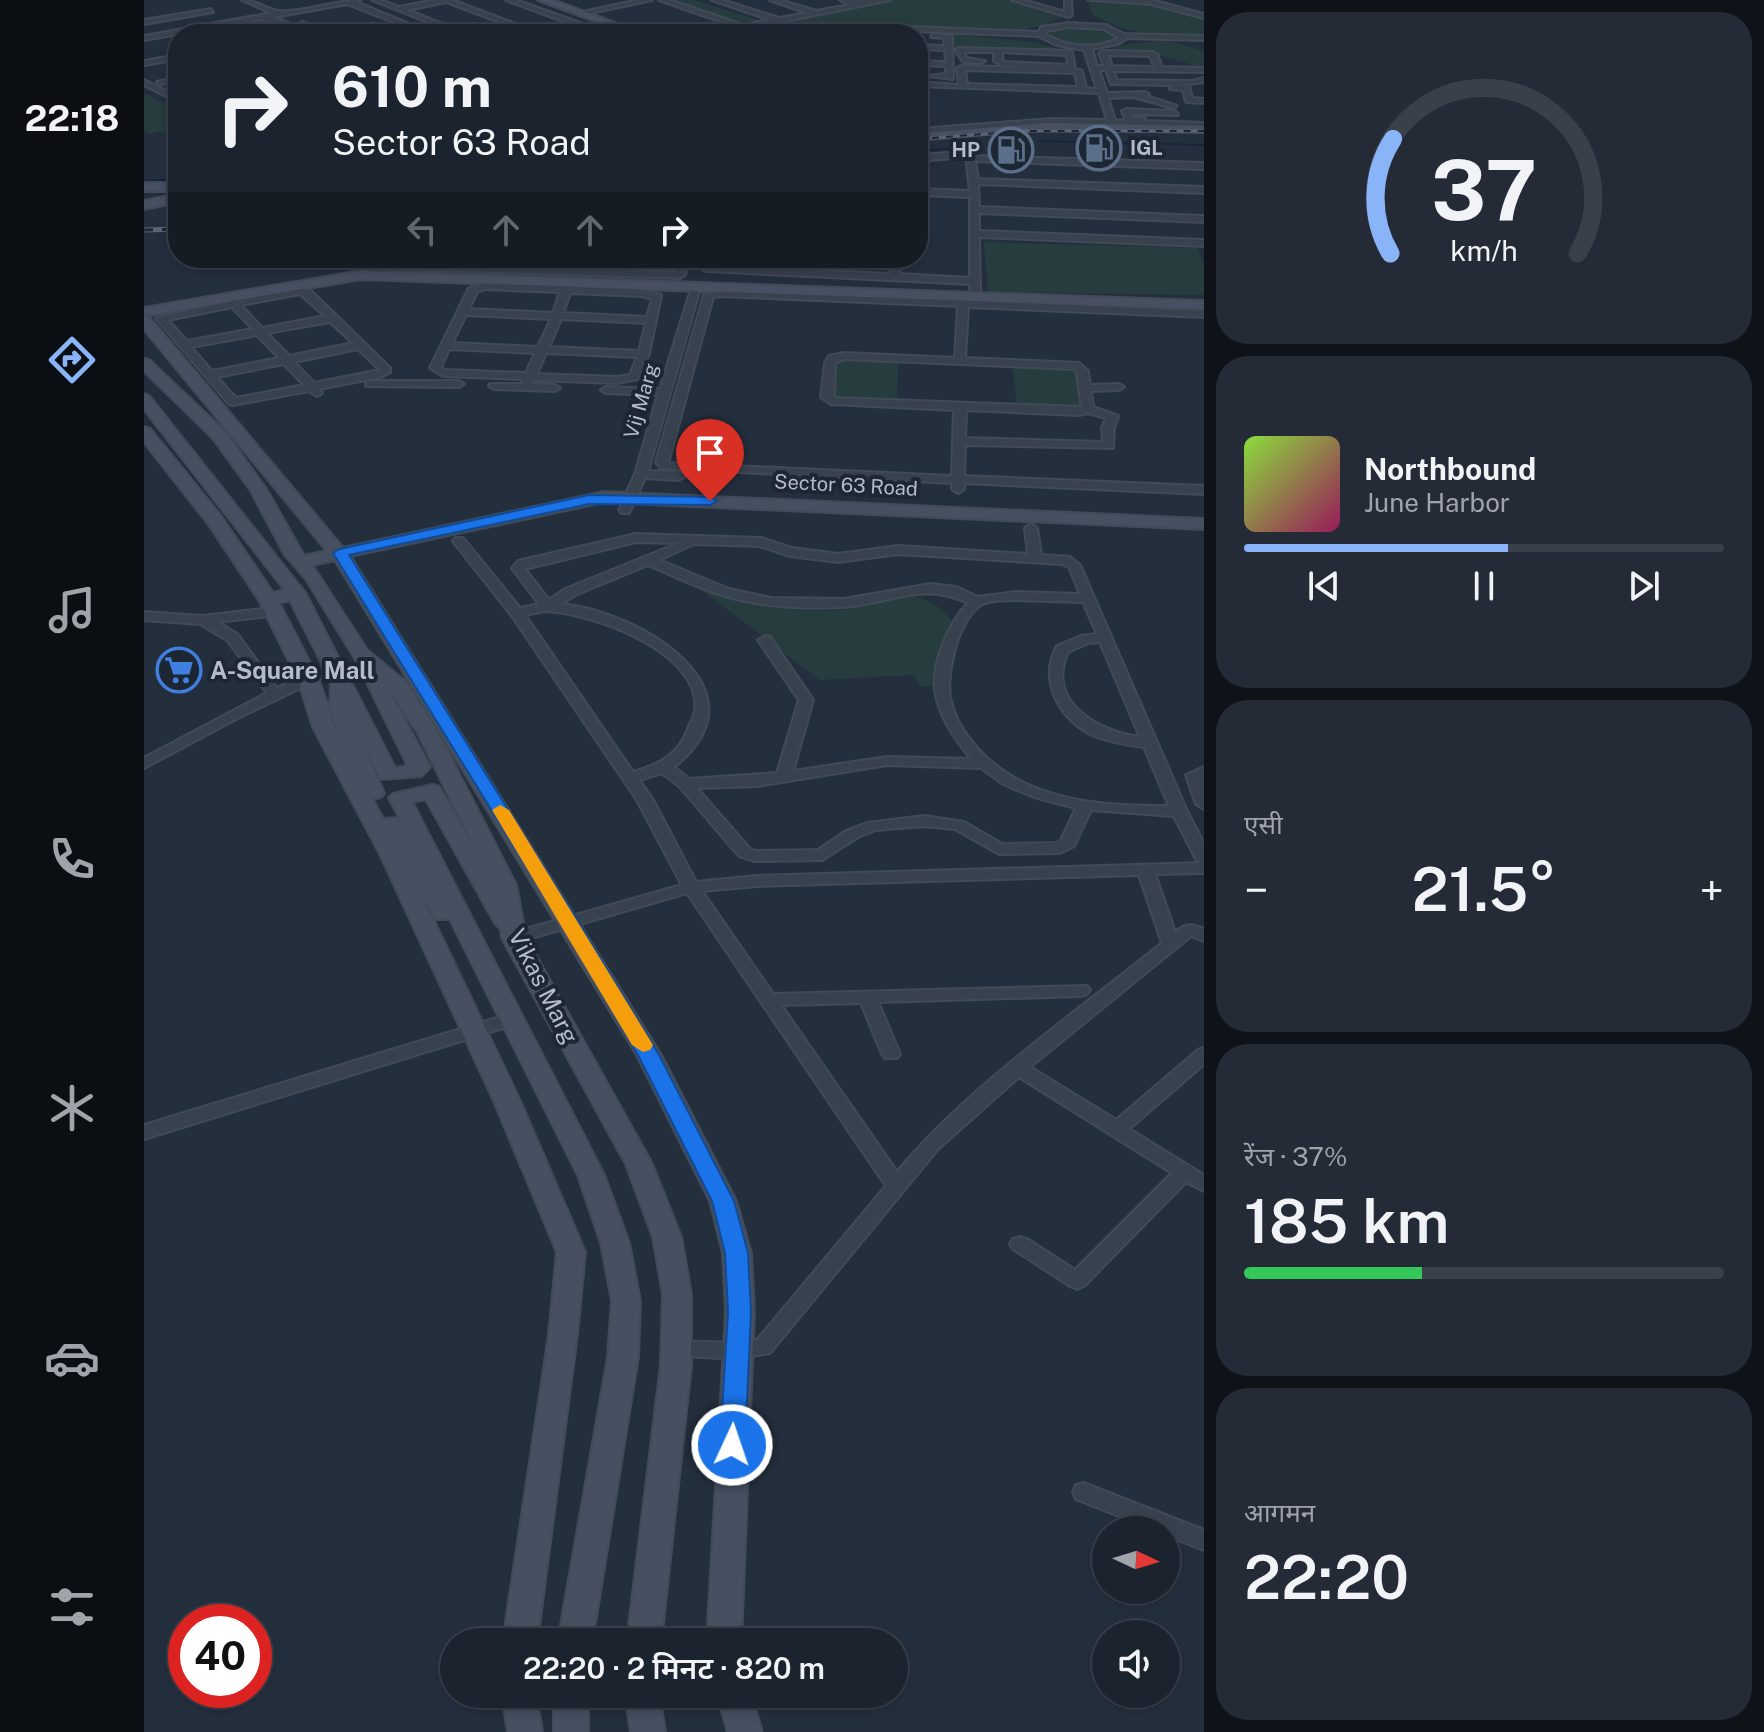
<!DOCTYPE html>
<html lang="hi">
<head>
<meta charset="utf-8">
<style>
	body { margin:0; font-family:"Public Sans","Noto Sans Devanagari",sans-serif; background:#242b36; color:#f1f3f6; height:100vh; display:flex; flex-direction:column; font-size:30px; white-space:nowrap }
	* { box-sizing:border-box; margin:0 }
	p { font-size:26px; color:#a0a4aa }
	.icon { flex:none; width:44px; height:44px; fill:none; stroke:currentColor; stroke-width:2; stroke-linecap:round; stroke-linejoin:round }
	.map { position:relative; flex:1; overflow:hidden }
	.panel { display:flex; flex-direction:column; gap:12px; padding:12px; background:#0f1319; width:560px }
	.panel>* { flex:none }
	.hud { position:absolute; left:24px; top:24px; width:760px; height:244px; border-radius:32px; box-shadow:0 4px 12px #0003,0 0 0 2px #39404a; background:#1b232e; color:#f1f3f6; overflow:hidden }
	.needle { width:52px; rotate:94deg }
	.fabs { position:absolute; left:948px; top:1516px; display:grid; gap:16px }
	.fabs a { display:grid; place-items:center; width:88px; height:88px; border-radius:50%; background:#1b232e; box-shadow:0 4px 12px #0003,0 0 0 2px #39404a; font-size:40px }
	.speed { position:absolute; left:24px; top:1604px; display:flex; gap:16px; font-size:40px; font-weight:700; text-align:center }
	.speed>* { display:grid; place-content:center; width:104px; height:104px; border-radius:50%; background:#1b232e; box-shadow:0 4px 12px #0003,0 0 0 2px #39404a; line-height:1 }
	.speed .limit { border:12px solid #d22; background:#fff; color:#111 }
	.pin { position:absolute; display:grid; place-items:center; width:68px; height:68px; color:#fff; margin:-82px -34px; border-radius:50% 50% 50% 0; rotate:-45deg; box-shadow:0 0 8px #0007 }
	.pin .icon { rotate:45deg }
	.me { position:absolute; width:88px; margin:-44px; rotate:3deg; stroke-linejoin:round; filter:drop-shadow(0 0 6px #0008) }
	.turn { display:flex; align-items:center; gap:28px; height:168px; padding:0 32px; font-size:36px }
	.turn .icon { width:104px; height:104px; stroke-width:2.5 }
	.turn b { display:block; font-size:56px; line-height:68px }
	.lanes { display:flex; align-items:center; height:76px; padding:0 32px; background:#0003; justify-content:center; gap:40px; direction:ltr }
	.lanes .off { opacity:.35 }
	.big { font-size:60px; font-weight:600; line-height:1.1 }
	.panel .widget { flex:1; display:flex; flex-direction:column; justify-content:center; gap:12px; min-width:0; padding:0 28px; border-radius:32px; background:#242b36 }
	.panel .dial { align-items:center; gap:0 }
	.dial svg { height:208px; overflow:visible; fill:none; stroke:#39404a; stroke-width:7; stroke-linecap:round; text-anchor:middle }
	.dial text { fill:#f1f3f6; stroke:none }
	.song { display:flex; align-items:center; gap:24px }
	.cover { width:96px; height:96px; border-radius:12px; background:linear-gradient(135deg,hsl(90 70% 55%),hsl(330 70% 35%)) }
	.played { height:8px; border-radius:4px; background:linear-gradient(90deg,#8ab4f8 55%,#39404a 55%) }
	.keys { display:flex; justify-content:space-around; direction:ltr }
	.heat { display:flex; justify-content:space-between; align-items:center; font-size:44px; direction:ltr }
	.charge { height:12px; border-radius:6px; background:linear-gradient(90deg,#34c759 37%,#39404a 0) }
	.trip { position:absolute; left:296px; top:1628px; width:468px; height:80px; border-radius:40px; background:#1b232e; box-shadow:0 4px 12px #0003,0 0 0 2px #39404a; font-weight:600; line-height:80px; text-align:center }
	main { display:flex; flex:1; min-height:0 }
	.menu { display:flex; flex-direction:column; width:144px; justify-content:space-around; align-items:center; background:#0b0e12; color:#a0a4aa }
	.menu .icon { width:56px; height:56px }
	.menu .selected { color:#8ab4f8 }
	.menu b { font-size:36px; color:#f1f3f6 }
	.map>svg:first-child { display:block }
	.green { fill:#263c3f }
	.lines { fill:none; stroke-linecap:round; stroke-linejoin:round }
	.stream { stroke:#17263c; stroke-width:2 }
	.street-casing { stroke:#414a57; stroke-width:4 }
	.secondary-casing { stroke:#414a57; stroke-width:4 }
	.street { fill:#38414e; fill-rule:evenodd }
	.secondary { fill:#465061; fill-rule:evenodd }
	.rail-far1-casing { stroke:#5a6575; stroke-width:3 }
	.rail-casing { stroke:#5a6575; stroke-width:5 }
	.rail-far1 { stroke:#1d2633; stroke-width:2; stroke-dasharray:7; stroke-linecap:butt }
	.rail { stroke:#1d2633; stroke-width:3; stroke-dasharray:9; stroke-linecap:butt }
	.route { fill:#1a73e8; stroke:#114b97; stroke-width:2 }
	.slow { fill:#f59e0b }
	.labels { text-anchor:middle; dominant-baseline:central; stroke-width:8; stroke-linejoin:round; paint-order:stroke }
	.far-poi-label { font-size:20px; font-weight:bold; fill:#b4bcc9; stroke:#1d2633; text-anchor:start }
	.far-street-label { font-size:20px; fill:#b4bcc9; stroke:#1d2633 }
	.poi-label { font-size:24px; font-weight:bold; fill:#b4bcc9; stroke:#1d2633; text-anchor:start }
	.street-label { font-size:24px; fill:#b4bcc9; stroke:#1d2633 }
</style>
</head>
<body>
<main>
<nav class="menu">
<b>22:18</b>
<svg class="icon selected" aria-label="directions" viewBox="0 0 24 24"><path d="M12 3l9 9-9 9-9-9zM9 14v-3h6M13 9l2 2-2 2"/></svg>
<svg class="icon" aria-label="music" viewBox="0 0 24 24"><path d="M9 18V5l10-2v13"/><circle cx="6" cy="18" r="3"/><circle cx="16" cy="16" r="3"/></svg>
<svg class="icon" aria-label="phone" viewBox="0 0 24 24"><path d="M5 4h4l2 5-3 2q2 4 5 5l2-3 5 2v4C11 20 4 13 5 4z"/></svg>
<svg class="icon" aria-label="climate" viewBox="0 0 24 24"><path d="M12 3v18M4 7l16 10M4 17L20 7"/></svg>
<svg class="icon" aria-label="car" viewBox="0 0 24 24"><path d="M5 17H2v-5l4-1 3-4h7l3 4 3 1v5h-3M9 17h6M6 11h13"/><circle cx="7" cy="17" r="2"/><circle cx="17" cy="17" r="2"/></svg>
<svg class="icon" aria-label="filters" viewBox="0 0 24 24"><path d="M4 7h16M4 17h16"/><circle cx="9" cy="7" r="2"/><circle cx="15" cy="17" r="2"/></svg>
</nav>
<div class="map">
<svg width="1060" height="1732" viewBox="0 0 1060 1732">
	<rect width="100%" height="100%" fill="#242f3e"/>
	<g class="green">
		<polygon points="525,0 550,0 618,21 602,25"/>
		<path d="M749,0H868L921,15C871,46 777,26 720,25C680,24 653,41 611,27Z"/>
		<path d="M944,3L1009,5L1060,18V36C1021,35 981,36 948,14Z"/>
		<path d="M933,27L954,29L970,35V39C952,47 919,48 905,34L910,30Z"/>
		<polygon points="808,34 887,42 933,52 808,48"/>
		<polygon points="1023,40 1060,51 1060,68 1007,53 954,52 989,43"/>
		<polygon points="0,93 34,110 34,128 5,134 0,131"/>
		<polygon points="840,242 1054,248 1060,264 1060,295 844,292"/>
		<polygon points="691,359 754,362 753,401 688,399"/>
		<polygon points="869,368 933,370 940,410 873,408"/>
		<path d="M546,581C597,601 648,616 704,609C720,607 759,596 771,597C787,599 798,609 807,620L793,659L789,686H776L770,675L676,680Z"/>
	</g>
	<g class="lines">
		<g class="stream">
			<polyline points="895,141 1060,145"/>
			<polyline points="774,151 809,148"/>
			<polyline points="0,181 34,179"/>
		</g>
		<g class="street-casing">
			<g id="street">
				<path d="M98,0C112,0 121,9 134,11C151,14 195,0 217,0L212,2L290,34H280L203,4L130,17L170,34C152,34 137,21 120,21L119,19L0,40V36L128,13Z"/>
				<polygon points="228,0 237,0 255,7 292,0 308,0 398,34 387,34 302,2 263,10 325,34 314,34"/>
				<polygon points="362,0 372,0 444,26 412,34 398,34 432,26"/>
				<polygon points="494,0 508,0 437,15 434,13"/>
				<polygon points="515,0 525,0 599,25 626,20 568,0 578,0 635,18 663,13 626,0 636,0 672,11 706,5 696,0 746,0 607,28 611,30 607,32"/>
				<polygon points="868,0 879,0 921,12 921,0 927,0 928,15 925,17"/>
				<polygon points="944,0 1007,0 1060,14 1060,18 1007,4"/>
				<polygon points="67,9 69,12 0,24 0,20"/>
				<polygon points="158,22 186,32 187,34 177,34 155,26"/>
				<path d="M924,23L962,25L980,34L1060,36V40L983,38L974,44L948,49L953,66H960L955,53L959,51L1009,52L1013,54L1018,67L1060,68V72L969,71L973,80L1048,81L1060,78V82L1035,85L1045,86L1048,98L1060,99V103L1042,102L1039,90L1026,89L1027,85L967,84L962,70H955L963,93L1001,92L1005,94L1002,96L1033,106L1029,108L990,97L964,98L971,120L982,121L978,111L982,109L1031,111L1034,115L987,114L989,118H1001V121L1060,123V127L907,123L774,133V129L907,119L963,120L955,93L774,86V82L815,85L813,68L817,66L891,68L859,66L850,61V52H820L822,58L841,61L837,63L819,62L811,50L815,48L928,51L931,69L938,71L942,88L953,89L940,50L913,45L894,36L719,29L671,34L719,25L895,32L897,27ZM924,27L960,29L975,38C953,49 923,48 901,34L903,31ZM858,52L922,55L925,65L861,62L858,60ZM964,55L1006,56L1010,67L968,66ZM821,70L931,73L934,87L823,84Z"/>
				<polygon points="790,33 808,36 809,79 784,76 802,74 802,66 774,65 775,61 802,62 801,50 774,49 774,45 801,46 800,38 787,37"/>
				<polygon points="34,55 34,59 0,65 0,61"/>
				<polygon points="34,77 34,81 17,84 13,82"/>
				<polygon points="0,80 34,97 34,102 0,85"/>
				<polygon points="823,139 827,141 830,156 1060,163 1060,169 831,161 834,179 1060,187 1060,193 834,184 835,207 1060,216 1060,222 835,213 835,231 1060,240 1060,246 835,237 836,290 831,293 826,290 826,284 562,271 552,266 553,258 563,258 563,265 746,274 745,258 755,258 756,274 826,278 826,197 774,195 774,189 826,191 822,157 774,161 774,155 821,152 819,141"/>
				<polygon points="238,258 248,258 235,277 229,277 227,275"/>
				<polygon points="257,258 267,258 263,263 532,272 536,258 546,258 541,275 536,278 257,269 252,266"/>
				<path d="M424,279L429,282L427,287L500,290L517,295L505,354L494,379L473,383L390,380L388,384L411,385L416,388L411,391L350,389L345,386L346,384H378L379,379L299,376L286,368L325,288L340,283L418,286L421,280ZM341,289L416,292L409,313L325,309L333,292ZM426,293L499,296L508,299L503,317L419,313ZM322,315L407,319L394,347L308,343ZM417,319L502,323L495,351L405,347ZM305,349L391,353L382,373L301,370L297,367ZM402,353L493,357L486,375L473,377L393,374Z"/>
				<polygon points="549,283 557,285 504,471 535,472 541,476 535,480 501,478 485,513 477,513 475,510 491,474 514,395 462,393 457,390 462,387 516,389"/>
				<path d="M156,288L166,290L246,368V372L237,377L175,389L178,393L173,396L165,391L89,405L85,404L12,318L83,302L81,299L86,296L93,300ZM156,294L181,316L118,328L97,305ZM88,307L109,329L43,341L24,320ZM186,322L209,343L145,356L123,333ZM113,335L135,358L68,371L47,347ZM214,349L236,370L170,383L150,362ZM140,364L160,385L92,398L73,377Z"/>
				<path d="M580,290L815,300L816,294L820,293L825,296V301L1060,311V317L824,307L821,358L935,363L944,371L946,385L975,384L980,387L975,390L947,391L949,407L974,416L970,428L969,448L821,445L820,476L1060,486V494L820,483V489L814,493L808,489V483L516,468L512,462L560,295ZM580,296L814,306L811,358L700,353L685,356L681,363L677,397L687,404L810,410L808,476L524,463L569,297ZM700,359L932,369L938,407L690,398L691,363ZM822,410L935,415L944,413L962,418L958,428L959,442L821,438Z"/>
				<polygon points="226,381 315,381 320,384 315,387 222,386 222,382"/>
				<path d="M887,524L893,528L897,555L926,557L936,565L1043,811L1060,844V873L1011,874L1031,932C1042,924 1047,923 1060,929V941L1047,936L886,1067L972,1120L1054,1050L1060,1048V1064L985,1129L1060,1175V1191L1042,1182L940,1286L933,1289L926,1286L869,1249L866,1244L869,1239L876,1237L883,1239L931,1270L1028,1173L875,1077L794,1149L626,1353L593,1359L525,1355L521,1349L525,1343L532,1341L593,1343L613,1340L742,1186L543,893L370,943L362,938L364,934L538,885L493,800L368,616L309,541L311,538H319L376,608L395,604L368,568L374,561L492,534L617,538L648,548L694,554L754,546L884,554L881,528ZM492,542L535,543L421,589L405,600L381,569ZM550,544L616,546L646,556L694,562L754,554L918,564L925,567L936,594L872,592L834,597L812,587L787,584L700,599L627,598L585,589L515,560ZM504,565C528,575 552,587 578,595C616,607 659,609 699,607C747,604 777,581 824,603C803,625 784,670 793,700C799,723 813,741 827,759L743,757L649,771L669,700L626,637L621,636L614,640L655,700L633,773L545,779L530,767C628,689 493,611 417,604L431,595ZM872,600L939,602L953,634L937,636L913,646C894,680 916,721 950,736C966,742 983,745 1000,747L1025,806C973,806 916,804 869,777C841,761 812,730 806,697C802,672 815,614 841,603C850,600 862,600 872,600ZM400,611C445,612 559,651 551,711C550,717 546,723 544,729C535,755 514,765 489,772L381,615ZM956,642L996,737C955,732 901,702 924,652L944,643ZM743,765L837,768L859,784L890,797L932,808L917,840L913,843L858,844L820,822L780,816L723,823L702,831L674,850L612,851L607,850L553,788L613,786ZM518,773L536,787L595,856L611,861L678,860L714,837L732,830L780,826L811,829L855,854L916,853L930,846L947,810L1030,816L1052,859L1058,863L613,876L552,882L509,800L495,780ZM995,875L1018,943C931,1013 824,1087 753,1172L637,1005L717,1003L738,1054L741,1058H753L756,1054L734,1002L937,996L943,994L946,990L943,986L629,994L558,891L613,886Z"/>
				<polygon points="128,608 135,612 133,615 73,622 93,634 133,688 184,664 194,664 196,667 194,670 94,718 0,768 0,758 123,693 83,640 56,624 0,620 0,612 59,616"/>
				<polygon points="1060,767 1060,809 1052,804 1042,775"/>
				<polygon points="369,1013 378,1019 375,1023 0,1139 0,1125"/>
				<polygon points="940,1483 1060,1530 1060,1550 1022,1535 1022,1530 1010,1530 932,1499 929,1492 932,1485"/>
			</g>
		</g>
		<g class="secondary-casing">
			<g id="secondary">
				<polygon points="394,0 408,0 501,34 487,34"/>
				<polygon points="901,123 1060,126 1060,132 901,129 774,140 774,134"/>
				<rect x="0" y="183" width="34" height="8"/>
				<polygon points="34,194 34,202 0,209 0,201"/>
				<path d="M217,271L1060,301V309L217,279L1,316L5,317L199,548L460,492L1060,519V529L460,502L206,556L517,1055L592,1201L607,1253L610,1312L597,1642H563L582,1312L579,1253L566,1201L493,1055L191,560L168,565L223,650L262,682L294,733L372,885L382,938L508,1164L537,1237L547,1294V1365L517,1642H483L517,1365L519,1294L509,1237L482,1164L358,938L357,929L351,923L282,799L268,802L460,1175L485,1243L496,1301L494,1357L448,1642H414L464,1357L468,1301L457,1243L434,1175L306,919H292L276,892L376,1101L441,1252L433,1335L393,1642H359L405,1335L413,1252L350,1101L236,854L169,727L154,679L115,600L63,522L0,442V427L6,429L76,515L129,593L141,590L0,409V394L5,396L161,593L251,768L264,766L212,660L162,579L141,555L106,489L69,438L0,371V359L5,360L81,432L122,489L160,556L183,551L0,329V308ZM146,600L187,681L186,717L197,742L174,679L135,603ZM242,685L274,733L335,856L295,787L288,785L249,794L245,798L260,826L255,818L239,819L228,799L237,797L240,793L218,743L237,779L277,776L286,767Z"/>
				<polygon points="358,1694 392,1694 398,1732 364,1732"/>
				<rect x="410" y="1694" width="34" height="38"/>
				<polygon points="481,1694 515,1694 521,1732 487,1732"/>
				<polygon points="573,1694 607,1694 618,1732 584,1732"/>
			</g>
		</g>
		<use href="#street" class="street"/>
		<use href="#secondary" class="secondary"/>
		<g class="rail-far1-casing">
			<polyline id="rail-far1" points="774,139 880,131 1060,131"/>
		</g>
		<g class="rail-casing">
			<polyline id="rail" points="0,230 34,229"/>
		</g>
		<use href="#rail-far1" class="rail-far1"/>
		<use href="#rail" class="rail"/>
	</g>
	<polygon class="route" points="445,495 566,497 573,501 566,505 445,504 205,555 435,923 515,1055 590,1201 604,1253 607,1312 601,1445 597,1452 588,1455 580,1452 576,1445 584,1312 581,1253 568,1201 494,1055 417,923 189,553 196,549"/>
	<polygon class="slow" points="356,805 365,810 509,1045 506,1050 499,1052 488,1045 348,810"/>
	<defs>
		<g id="fuel-ring" transform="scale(2.3)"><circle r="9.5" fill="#1d2633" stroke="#5c6f8a" stroke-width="1.5"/><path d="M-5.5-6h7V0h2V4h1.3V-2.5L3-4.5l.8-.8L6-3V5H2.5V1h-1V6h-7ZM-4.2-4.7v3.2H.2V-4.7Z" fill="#5c6f8a"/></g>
		<g id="supermarket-ring" transform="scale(2.3)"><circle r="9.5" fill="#1d2633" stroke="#3f7fe0" stroke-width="1.5"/><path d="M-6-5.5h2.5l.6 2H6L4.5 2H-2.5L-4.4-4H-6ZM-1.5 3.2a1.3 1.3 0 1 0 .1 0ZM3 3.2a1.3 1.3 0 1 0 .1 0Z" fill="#3f7fe0"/></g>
	</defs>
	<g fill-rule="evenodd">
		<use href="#fuel-ring" x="955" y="148"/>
		<use href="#fuel-ring" x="867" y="150"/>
		<use href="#supermarket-ring" x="35" y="670"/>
	</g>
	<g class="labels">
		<g class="far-poi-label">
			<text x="986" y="148">IGL</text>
			<text x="836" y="150" text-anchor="end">HP</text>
		</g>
		<g class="far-street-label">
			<text transform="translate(497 401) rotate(-74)">Vij Marg</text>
			<text transform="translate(702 485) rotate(3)">Sector 63 Road</text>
		</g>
		<g class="poi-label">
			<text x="66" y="670">A-Square Mall</text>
		</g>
		<g class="street-label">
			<text transform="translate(400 986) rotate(63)">Vikas Marg</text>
		</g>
	</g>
</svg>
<div class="fabs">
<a><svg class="needle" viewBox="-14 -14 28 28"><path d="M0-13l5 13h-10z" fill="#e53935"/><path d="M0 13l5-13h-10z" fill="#a0a4aa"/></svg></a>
<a><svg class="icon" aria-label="sound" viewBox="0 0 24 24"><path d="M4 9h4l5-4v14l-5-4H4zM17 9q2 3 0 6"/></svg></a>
</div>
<div class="speed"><div class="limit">40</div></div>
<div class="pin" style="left:566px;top:501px;background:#d93025"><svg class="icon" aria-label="arrive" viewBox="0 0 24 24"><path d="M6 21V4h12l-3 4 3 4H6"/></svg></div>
<svg class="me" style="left:588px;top:1445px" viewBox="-20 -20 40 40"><circle r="17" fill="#1a73e8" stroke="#fff" stroke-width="3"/><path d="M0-11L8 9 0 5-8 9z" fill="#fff"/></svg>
<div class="trip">22:20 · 2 मिनट · 820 m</div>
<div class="hud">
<div class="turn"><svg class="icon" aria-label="right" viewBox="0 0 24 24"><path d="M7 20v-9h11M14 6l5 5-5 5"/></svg><div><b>610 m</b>Sector 63 Road</div></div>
<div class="lanes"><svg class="icon off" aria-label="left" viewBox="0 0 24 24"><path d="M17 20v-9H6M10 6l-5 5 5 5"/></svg><svg class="icon off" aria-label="ahead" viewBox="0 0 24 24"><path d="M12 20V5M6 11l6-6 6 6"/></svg><svg class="icon off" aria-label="ahead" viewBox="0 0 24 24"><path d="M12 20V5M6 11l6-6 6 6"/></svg><svg class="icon" aria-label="right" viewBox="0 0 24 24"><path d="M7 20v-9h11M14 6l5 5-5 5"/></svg></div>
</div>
</div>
<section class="panel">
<div class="widget dial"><svg viewBox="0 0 100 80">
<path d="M14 69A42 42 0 1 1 86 69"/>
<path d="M14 69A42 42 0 0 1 15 25" stroke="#8ab4f8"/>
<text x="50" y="56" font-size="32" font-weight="700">37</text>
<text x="50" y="72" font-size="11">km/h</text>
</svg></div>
<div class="widget">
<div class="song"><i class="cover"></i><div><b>Northbound</b><p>June Harbor</p></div></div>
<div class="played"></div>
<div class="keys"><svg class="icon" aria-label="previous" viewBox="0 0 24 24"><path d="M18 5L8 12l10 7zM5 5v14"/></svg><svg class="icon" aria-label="pause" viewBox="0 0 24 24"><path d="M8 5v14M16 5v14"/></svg><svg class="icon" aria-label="next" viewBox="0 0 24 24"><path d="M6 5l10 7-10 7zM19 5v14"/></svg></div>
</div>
<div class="widget"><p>एसी</p>
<div class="heat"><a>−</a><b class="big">21.5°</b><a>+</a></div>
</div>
<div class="widget"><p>रेंज · 37%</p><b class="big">185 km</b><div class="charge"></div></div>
<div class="widget"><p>आगमन</p><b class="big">22:20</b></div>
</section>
</main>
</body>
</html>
